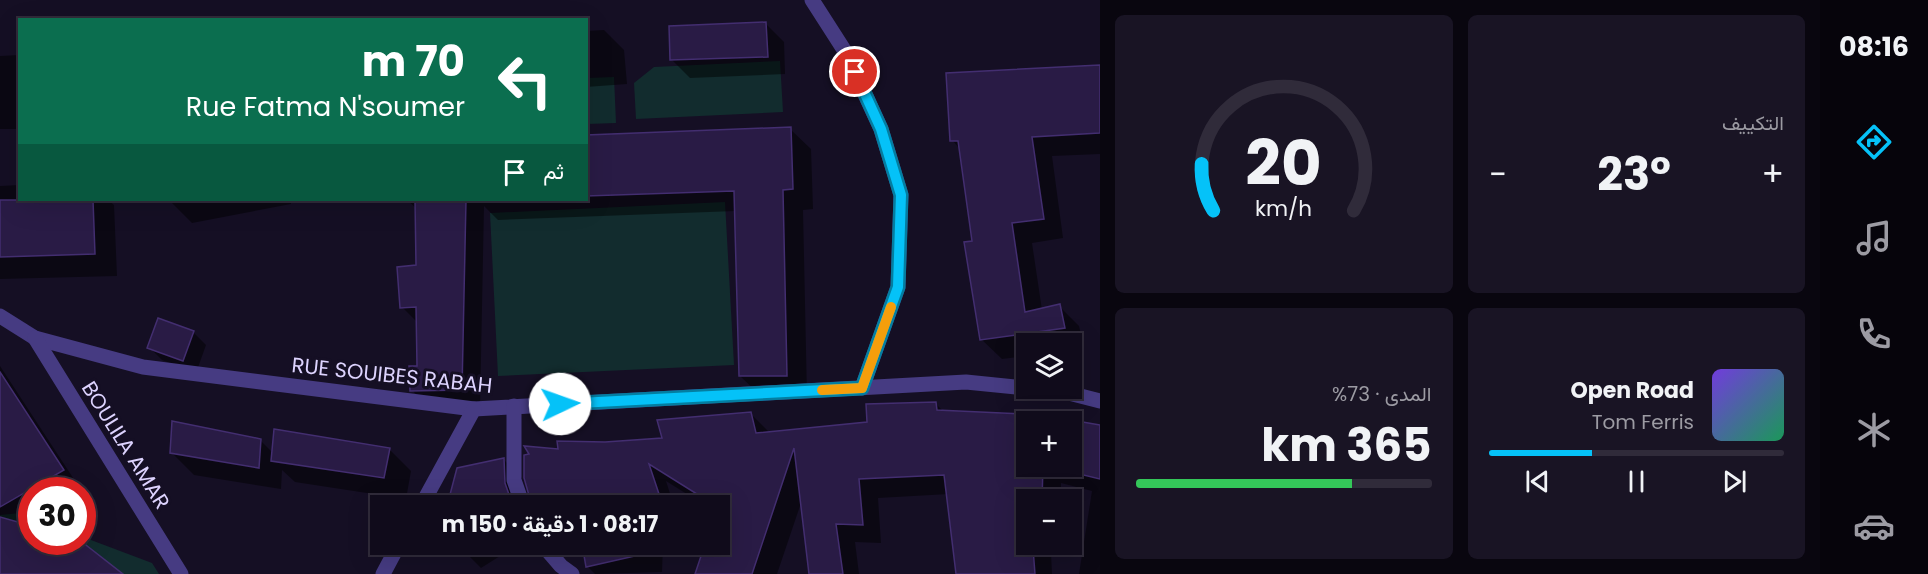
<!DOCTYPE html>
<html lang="ar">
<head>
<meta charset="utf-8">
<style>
	body { margin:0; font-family:Poppins,Vazirmatn,sans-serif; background:#191424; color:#f1f3f6; direction:rtl; height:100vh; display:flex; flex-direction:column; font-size:22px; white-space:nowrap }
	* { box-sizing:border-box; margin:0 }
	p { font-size:20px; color:#9c9ba3 }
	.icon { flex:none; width:33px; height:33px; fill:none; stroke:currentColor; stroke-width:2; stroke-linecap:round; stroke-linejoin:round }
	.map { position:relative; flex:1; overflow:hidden; direction:ltr }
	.panel { display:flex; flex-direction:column; gap:15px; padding:15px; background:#09060f; width:720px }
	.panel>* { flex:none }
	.hud { position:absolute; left:18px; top:18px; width:570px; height:183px; border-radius:0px; box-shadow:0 6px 24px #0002,0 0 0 2px #302b3a; direction:rtl; background:#0b6e4f; color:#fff; overflow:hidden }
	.tools { position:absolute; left:1016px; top:333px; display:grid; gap:12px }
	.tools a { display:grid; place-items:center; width:66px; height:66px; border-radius:0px; background:#100b1b; box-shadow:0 6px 24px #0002,0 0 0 2px #302b3a; font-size:30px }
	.speed { position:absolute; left:18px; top:477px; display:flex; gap:12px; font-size:30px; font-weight:700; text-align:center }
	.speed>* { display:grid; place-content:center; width:78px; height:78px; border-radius:50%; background:#100b1b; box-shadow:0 6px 24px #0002,0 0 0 2px #302b3a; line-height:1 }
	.speed .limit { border:9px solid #d22; background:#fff; color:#111 }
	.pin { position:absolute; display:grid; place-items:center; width:51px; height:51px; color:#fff; margin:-26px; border:3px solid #fff; border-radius:50%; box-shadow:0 2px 6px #0007 }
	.me { position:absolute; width:66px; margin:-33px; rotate:87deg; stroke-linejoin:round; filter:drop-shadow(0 0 4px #0008) }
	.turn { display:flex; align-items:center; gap:21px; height:126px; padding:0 24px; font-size:27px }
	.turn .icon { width:78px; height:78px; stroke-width:2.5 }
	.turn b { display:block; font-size:42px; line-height:51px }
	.then { display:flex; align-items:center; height:57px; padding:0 24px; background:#0003; gap:12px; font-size:22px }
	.big { font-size:45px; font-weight:700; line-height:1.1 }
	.panel .tile { flex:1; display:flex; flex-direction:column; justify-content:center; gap:9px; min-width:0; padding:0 21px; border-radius:9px; background:#191424 }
	.panel .dial { align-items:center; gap:0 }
	.dial svg { height:156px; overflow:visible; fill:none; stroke:#302b3a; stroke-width:7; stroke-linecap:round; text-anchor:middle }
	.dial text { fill:#f1f3f6; stroke:none }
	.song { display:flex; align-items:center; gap:18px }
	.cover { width:72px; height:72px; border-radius:9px; background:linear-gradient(135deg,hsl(260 70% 55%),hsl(150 70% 35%)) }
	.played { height:6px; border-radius:3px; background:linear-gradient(90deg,#05c2f8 35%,#302b3a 35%) }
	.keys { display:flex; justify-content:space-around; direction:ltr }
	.heat { display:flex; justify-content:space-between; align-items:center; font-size:33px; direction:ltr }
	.charge { height:9px; border-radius:4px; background:linear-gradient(90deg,#34c759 73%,#302b3a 0) }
	.panel .tiles { flex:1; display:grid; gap:15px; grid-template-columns:repeat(2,1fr) }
	.trip { position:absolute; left:370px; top:495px; width:360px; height:60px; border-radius:0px; background:#100b1b; box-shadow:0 6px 24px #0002,0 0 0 2px #302b3a; font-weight:700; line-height:60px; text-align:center; direction:rtl }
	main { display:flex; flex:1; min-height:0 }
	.menu { display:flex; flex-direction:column; width:108px; justify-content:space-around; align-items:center; background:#06040b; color:#9c9ba3 }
	.menu .icon { width:42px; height:42px }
	.menu .selected { color:#05c2f8 }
	.menu b { font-size:27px; color:#f1f3f6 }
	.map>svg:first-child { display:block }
	.green { fill:#122c2e }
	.shadow { fill:#0007; fill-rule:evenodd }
	.building { fill:#291b45; stroke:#432e70; stroke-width:1.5 }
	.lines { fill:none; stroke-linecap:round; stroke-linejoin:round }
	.street { stroke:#463b82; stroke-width:15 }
	.route-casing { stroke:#037ea1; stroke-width:15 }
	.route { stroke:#05c2f8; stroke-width:10 }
	.slow { stroke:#f59e0b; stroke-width:10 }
	.labels { text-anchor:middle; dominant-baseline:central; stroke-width:6; stroke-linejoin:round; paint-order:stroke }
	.street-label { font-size:21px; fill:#ddd3fe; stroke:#150f24 }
</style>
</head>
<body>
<main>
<nav class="menu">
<b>08:16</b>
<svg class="icon selected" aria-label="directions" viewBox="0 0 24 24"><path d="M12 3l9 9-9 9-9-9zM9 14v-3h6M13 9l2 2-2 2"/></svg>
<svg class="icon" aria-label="music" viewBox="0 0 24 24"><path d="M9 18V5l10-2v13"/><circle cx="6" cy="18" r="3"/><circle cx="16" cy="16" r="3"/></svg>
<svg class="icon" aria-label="phone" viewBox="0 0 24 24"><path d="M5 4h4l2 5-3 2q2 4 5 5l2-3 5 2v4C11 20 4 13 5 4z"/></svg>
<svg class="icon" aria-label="climate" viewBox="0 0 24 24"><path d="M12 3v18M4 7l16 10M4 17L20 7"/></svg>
<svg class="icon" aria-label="car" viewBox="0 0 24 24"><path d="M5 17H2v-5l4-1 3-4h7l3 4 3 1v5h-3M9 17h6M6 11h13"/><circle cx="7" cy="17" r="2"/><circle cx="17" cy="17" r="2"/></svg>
</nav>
<section class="panel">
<div class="tiles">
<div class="tile"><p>التكييف</p>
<div class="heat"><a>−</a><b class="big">23°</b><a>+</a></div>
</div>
<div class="tile dial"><svg viewBox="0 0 100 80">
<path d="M14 69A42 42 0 1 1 86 69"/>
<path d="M14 69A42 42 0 0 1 8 45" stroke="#05c2f8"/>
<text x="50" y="56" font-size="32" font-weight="700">20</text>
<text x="50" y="72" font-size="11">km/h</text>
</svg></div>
<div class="tile">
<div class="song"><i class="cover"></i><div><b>Open Road</b><p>Tom Ferris</p></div></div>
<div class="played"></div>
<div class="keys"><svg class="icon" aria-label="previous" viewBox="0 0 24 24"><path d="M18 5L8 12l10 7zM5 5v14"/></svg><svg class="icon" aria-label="pause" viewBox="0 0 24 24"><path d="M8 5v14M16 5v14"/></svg><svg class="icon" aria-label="next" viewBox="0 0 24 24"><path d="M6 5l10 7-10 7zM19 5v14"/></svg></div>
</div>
<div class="tile"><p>المدى · 73%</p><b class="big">365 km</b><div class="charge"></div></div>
</div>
</section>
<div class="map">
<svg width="1100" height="574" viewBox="0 0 1100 574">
	<rect width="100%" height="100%" fill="#150f24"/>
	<g class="green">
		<polygon points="780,61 783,112 636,119 634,83 654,67"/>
		<polygon points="614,77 616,123 587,124 587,78"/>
		<polygon points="725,202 734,365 498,376 490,213"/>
		<polygon points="20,513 31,517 32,542 82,542 83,537 152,563 159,574 0,574 0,515"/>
	</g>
	<g class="shadow">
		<polygon points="766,24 784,42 785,74 690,78 672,60"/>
		<polygon points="604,30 624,50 627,84 586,87 586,31"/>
		<polygon points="20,55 20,129 0,129 0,56"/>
		<polygon points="1100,67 1100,154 1052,156 1063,238 1032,243 1042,310 1059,306 1079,326 1084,347 1071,349 1071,344 1026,344 1026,356 1002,359 981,339 974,242 960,149 952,140"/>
		<polygon points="790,129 811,149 813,209 803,210 807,396 761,396 740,376 736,211 498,220 484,206 480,408 430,409 412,390 418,368 418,323 402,307 417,267 417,209 407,200 586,200 586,137"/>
		<polygon points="20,185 20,200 108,200 114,205 117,276 0,279 0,186"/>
		<polygon points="169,200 291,200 291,204 192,223"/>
		<polygon points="193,332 206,345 196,373 162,360 149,347"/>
		<polygon points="0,366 79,487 73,490 32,490 32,514 16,523 32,542 82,544 121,574 0,574"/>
		<path d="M935,403L944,412L1047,417L1100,427V574H1079L1092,491L1061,483V500H1026V544H1060L1059,551L1051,553L1052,574H957L949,494L878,498L881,543L855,542L859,574H812L802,500L777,574H697L720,544V506H706L666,481L674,506H544L560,451L664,439L750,413L769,432L869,424ZM1026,422H1071V466H1026Z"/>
		<polygon points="260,440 273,453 389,449 411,471 406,499 295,482 282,470 281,489 194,475 172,453"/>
		<polygon points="504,460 522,478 524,506 449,506 458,469"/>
		<polygon points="461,544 519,544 481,568 463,550"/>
		<polygon points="583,544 663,544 662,572 595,574 587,566"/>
	</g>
	<g class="building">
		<polygon points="766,22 768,57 670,60 669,26"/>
		<polygon points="1100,65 1100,133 1032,137 1044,219 1012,223 1025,312 1060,304 1065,328 980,340 964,242 972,241 958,141 950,141 946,73"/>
		<polygon points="791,127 793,189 783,190 787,376 739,376 734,191 586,196 586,135"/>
		<polygon points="0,200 93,200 95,254 0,257"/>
		<polygon points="415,200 466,200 462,390 410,391 409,366 417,366 416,307 400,308 397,267 416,265"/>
		<polygon points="158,318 194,331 183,361 147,348"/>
		<polygon points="0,372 64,470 0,507"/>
		<polygon points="936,402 937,410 1026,414 1026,466 1043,466 1042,500 1026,500 1026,548 1033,548 1035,574 956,574 944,475 859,479 863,525 836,524 843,574 809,574 794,448 752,574 695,574 705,544 720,544 720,502 708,501 649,464 660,497 646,496 646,506 532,506 524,478 524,455 529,454 524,446 558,449 557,441 605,442 662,438 657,420 751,412 756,433 867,422 866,404"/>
		<polygon points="1071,420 1100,425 1100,479 1071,472"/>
		<polygon points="172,421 261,439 259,468 170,453"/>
		<polygon points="274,429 390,448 384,478 271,461"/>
		<polygon points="504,458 505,483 513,506 447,506 457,468"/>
		<polygon points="0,517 32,526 32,542 82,542 123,574 0,574"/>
		<polygon points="582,544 644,544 644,554 586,567"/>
	</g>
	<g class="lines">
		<g class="street">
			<polyline points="812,0 846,53 881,129 901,195 898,287 862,388"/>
			<polyline points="0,316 35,338 143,367 474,409 966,382 1026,388"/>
			<polyline points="35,338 181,574"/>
			<polyline points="1037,388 1057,390 1100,401"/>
			<polyline points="514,406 514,480 523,506"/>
			<polyline points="421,506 474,409"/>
			<polyline points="542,544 561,566 572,574"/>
			<polyline points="383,574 399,544"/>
		</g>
	</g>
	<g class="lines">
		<g class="route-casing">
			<polyline id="route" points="560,404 862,388 898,287 901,195 881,129 855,72"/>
		</g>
		<use href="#route" class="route"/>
		<polyline class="slow" points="822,390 862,388 891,307"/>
	</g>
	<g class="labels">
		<g class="street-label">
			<text transform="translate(392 375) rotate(6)">RUE SOUIBES RABAH</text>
			<text transform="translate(126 445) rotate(58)">BOULILA AMAR</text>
		</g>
	</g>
</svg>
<div class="tools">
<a><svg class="icon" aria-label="layers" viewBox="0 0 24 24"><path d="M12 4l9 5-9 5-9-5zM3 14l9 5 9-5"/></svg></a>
<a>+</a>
<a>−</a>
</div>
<div class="speed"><div class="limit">30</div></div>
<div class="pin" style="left:855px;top:72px;background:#d93025"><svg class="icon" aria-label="arrive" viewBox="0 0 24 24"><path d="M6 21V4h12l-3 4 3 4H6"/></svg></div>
<svg class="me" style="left:560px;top:404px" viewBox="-20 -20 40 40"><circle r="19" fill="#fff"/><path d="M0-13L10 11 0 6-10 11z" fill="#05c2f8"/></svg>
<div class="trip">08:17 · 1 دقيقة · 150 m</div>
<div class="hud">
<div class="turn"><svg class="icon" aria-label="left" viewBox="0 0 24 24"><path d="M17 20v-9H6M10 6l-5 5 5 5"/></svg><div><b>70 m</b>Rue Fatma N'soumer</div></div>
<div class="then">ثم<svg class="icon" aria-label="arrive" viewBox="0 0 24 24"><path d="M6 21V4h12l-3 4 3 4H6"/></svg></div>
</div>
</div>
</main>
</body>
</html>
